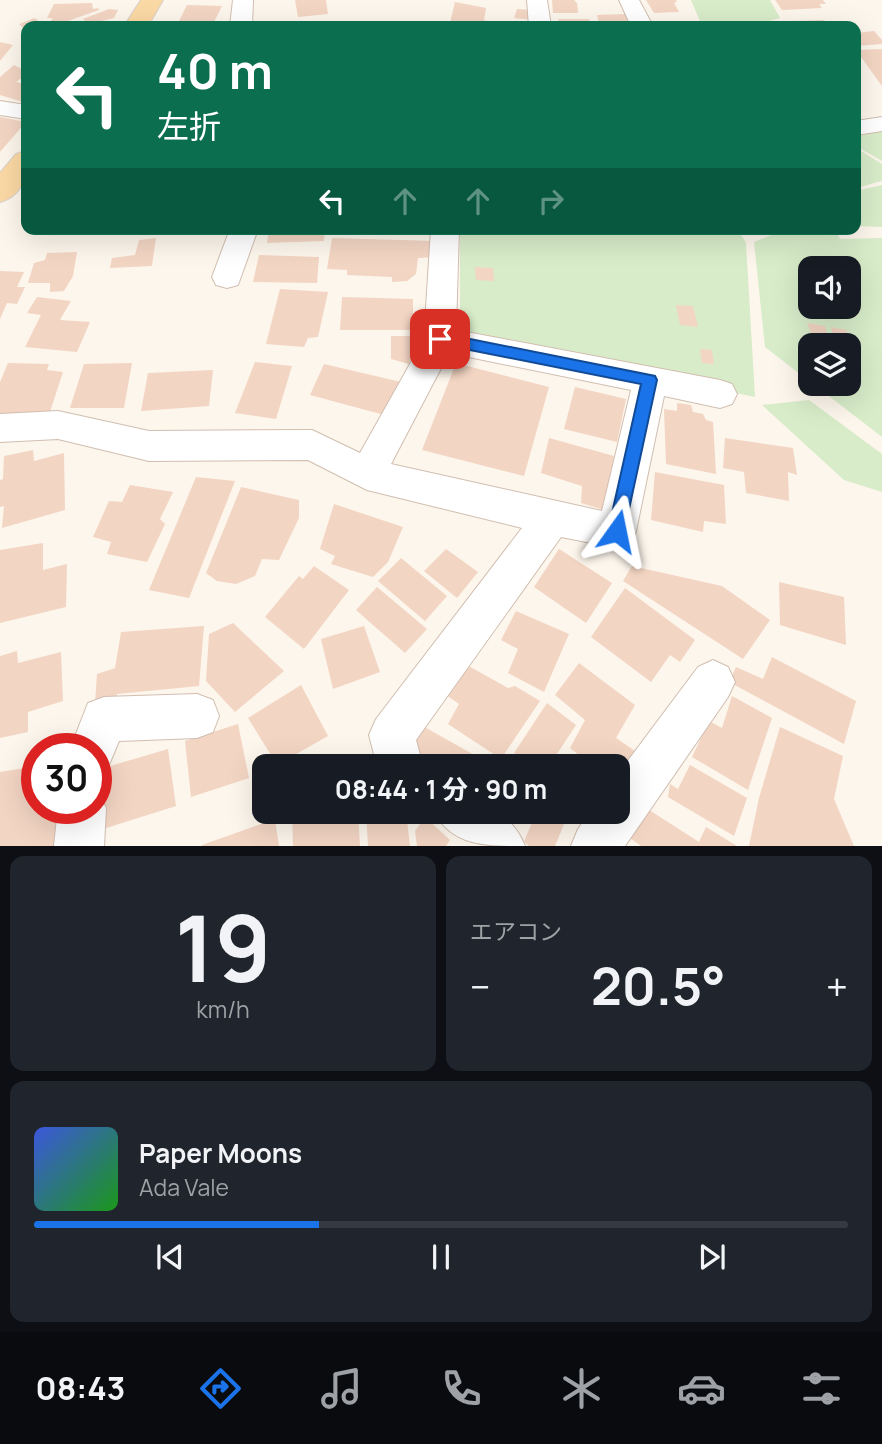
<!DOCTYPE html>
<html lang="ja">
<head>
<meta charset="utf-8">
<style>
	body { margin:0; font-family:Manrope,"Noto Sans JP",sans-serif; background:#20242c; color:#f1f3f6; height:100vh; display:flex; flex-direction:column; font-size:26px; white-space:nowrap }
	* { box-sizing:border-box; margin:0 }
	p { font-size:23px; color:#9ea1a6 }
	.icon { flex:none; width:38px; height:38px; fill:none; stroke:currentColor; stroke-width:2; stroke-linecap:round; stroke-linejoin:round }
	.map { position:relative; height:846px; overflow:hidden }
	.panel { display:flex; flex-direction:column; gap:10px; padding:10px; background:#0d0f14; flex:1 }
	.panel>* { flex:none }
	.guide { position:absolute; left:21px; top:21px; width:840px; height:214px; border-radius:14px; box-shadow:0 7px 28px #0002; background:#0b6e4f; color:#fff; overflow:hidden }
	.controls { position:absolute; left:798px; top:256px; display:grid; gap:14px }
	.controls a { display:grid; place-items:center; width:63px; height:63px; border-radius:14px; background:#171b24; box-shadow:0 7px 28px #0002; font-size:35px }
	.speed { position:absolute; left:21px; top:733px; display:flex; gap:14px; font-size:35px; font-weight:700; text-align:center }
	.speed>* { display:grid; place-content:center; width:91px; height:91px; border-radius:50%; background:#171b24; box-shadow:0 7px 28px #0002; line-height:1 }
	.speed .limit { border:10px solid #d22; background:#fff; color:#111 }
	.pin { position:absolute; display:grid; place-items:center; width:60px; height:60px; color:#fff; margin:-30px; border-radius:14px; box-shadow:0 4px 10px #0006 }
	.me { position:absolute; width:77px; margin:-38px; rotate:12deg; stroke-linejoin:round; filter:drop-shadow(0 0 5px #0008) }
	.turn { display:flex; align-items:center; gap:24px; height:147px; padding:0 21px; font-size:32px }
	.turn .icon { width:91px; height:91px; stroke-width:2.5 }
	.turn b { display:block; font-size:49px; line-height:60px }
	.lanes { display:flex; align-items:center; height:66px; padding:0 21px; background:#0003; justify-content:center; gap:35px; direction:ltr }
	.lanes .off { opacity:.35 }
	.big { font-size:52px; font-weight:700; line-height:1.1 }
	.panel .card { flex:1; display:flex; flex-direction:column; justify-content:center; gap:10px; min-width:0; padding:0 24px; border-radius:14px; background:#20242c }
	.panel .dial { align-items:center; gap:0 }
	.dial b { font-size:91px; line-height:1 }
	.song { display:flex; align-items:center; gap:21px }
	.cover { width:84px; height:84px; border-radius:10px; background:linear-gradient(135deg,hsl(230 70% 55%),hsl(120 70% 35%)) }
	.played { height:7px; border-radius:4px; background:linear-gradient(90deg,#1a73e8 35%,#363941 35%) }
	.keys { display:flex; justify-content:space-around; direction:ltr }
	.heat { display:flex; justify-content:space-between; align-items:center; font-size:38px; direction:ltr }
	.panel .tiles { flex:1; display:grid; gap:10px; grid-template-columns:1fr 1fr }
	.card:last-child { grid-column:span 2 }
	.trip { position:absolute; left:252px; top:754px; width:378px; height:70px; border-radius:14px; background:#171b24; box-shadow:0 7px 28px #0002; font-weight:700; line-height:70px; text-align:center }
	.tabs { display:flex; height:112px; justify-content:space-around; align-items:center; background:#090b0e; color:#9ea1a6 }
	.tabs .icon { width:49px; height:49px }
	.tabs .on { color:#1a73e8 }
	.tabs b { font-size:32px; color:#f1f3f6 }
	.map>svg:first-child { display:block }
	.green { fill:#d8ecc9; fill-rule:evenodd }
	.building { fill:#f3d5c3 }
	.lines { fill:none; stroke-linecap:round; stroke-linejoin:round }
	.minor-casing { stroke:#d1beb0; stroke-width:2 }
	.major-casing { stroke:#dad1cd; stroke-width:2 }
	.minor { fill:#fff; fill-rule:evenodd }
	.major { fill:#fbd9a5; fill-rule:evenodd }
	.route { fill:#1a73e8; stroke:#114b97; stroke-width:2 }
</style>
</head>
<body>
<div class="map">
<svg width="882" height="846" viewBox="0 0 882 846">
	<rect width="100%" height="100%" fill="#fdf6ec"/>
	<g class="green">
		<polygon points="691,0 770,0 780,18 762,23 763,26 702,26"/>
		<polygon points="882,132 882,161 856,146 856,135"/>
		<polygon points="856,148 882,164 882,181 856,188"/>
		<polygon points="882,185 882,227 856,226 856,191"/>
		<polygon points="460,229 738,229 746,243 755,397 460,336"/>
		<path d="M787,229H835L840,239L882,238V437L812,383H849V345H810V382L765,347L754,242ZM810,268H849V306H810Z"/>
		<polygon points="809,400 882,454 882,492 844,480 762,405"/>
	</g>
	<g class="building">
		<polygon points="295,0 326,0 328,14 298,17"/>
		<polygon points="552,0 574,0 577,3 578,13 553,13"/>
		<polygon points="646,0 676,0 677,2 674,3 679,12 654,13"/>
		<polygon points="775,0 823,0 826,4 819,4 822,8 782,10"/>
		<polygon points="455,2 486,8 484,20 488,21 487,25 450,23"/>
		<polygon points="92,3 93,9 98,8 99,10 65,22 50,22 53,18 47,18 54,4"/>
		<polygon points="187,5 222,6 214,22 179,21"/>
		<polygon points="109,9 118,10 114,18 89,24 83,19"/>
		<polygon points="517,9 533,10 533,20 514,18"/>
		<polygon points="626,14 632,26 606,26 599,23 597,15"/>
		<polygon points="35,18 44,26 26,26 26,31 19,24"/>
		<polygon points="558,19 589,19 591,25 560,26"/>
		<polygon points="824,20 829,26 794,26 790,21"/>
		<polygon points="332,21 344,23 345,26 310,26 310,24"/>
		<polygon points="498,21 527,23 527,26 497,26"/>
		<polygon points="874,31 882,40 882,44 856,46 856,33"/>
		<polygon points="0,42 13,45 0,61"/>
		<polygon points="882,49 882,86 856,50"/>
		<polygon points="14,65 26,71 26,75 16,82 26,84 26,103 0,95 0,77"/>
		<polygon points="0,117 26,122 0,152"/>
		<polygon points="269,229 325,229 324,241 267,243"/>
		<polygon points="156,238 152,266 110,268 112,258 135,255 139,240"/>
		<polygon points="332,238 435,241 435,257 418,258 416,274 407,281 392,282 392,277 347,275 347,270 327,269"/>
		<polygon points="77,252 73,276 64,291 50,292 50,283 28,283 34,263 45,260 47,253"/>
		<polygon points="259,255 319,257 317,283 253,282"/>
		<polygon points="475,267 493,268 494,281 476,280"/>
		<polygon points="0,271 24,272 17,287 25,287 17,304 7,303 0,319"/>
		<polygon points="280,289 328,292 318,337 308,338 304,347 266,344"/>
		<polygon points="37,297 71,301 60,320 90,322 77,352 25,347 41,315 27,313"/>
		<polygon points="342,297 413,299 413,330 340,330"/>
		<polygon points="676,305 693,306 698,327 680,325"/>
		<polygon points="807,323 825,326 830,345 816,345"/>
		<polygon points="831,327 847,330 846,345 834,344"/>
		<polygon points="391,336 417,336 409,364 391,359"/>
		<polygon points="700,349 712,350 714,364 702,363"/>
		<polygon points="255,362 292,366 276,419 235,413"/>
		<polygon points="8,363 49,364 47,370 63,372 48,418 0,421 0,382"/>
		<polygon points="132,363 124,408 70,408 84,364"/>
		<polygon points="456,363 549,387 524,476 422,450"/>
		<polygon points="324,364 401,382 388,416 310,395"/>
		<polygon points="213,370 209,406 141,411 148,373"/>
		<polygon points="575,387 626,399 617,442 564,429"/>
		<polygon points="677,403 691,405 693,412 703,414 706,420 713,422 716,474 666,464 664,409 677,411"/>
		<polygon points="549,438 614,456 604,510 581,503 582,486 541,473"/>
		<polygon points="725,438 793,448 797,475 788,472 789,501 746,493 744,472 723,468"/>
		<polygon points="33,450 34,461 64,453 65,510 2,528 4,506 0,507 0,480 3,479 4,456"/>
		<polygon points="655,472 724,485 726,524 704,521 703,532 651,520"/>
		<polygon points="196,477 235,481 189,598 149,590"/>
		<polygon points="130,485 173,492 160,519 165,524 147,562 107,554 111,542 93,537 109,501 122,502"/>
		<polygon points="241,487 299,500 299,518 279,560 262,559 255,576 236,584 217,581 206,573"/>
		<polygon points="334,504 403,527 388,562 373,577 331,564 335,556 320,549"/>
		<polygon points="43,543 43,570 67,564 66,607 0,623 0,550"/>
		<polygon points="446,549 478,572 457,598 424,571"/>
		<polygon points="559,549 612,583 586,623 534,587"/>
		<polygon points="401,558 447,596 425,621 378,581"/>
		<polygon points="314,566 349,590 304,649 265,617 299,576 303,579"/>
		<polygon points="632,566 722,586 770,620 743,659 623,581"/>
		<polygon points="779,582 844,597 846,645 780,625"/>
		<polygon points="377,587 427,629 405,653 356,610"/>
		<polygon points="625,588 695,640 680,662 670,655 651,682 591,637"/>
		<polygon points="516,611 569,634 544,692 508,673 518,649 501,640"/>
		<polygon points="233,623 284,671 235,712 206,681 209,634"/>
		<polygon points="204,626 199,686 117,694 116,701 95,703 97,674 115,668 121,632"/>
		<polygon points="364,626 380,672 333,689 321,639"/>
		<polygon points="17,651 18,663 61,652 63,701 28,712 28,732 0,738 0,656"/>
		<polygon points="772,657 856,701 844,744 729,682 736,667 763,679"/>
		<polygon points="579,663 635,705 616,738 635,751 618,782 618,766 593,766 570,748 585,720 555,695"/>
		<polygon points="465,664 508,688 515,686 540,701 501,759 448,724 459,704 445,694"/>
		<polygon points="301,685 328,736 277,765 248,718"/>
		<polygon points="732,696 772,718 748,790 692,757 709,721 722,728"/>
		<polygon points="547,703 576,725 549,766 530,766 514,753"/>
		<polygon points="238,724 249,778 191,797 185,741"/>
		<polygon points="421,725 476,756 471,766 432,766 408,752"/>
		<polygon points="780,727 843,756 834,799 854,846 749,846 759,798"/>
		<polygon points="168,749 176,806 103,829 100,769"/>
		<polygon points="690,765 747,798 734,836 668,797 670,784 678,789"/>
		<polygon points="37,766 37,808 69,808 66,846 0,846 0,772"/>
		<polygon points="643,806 699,842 706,827 737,846 641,846 627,836"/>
		<polygon points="292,812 358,812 360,846 293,846"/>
		<polygon points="366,812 406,812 410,846 368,846"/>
		<polygon points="536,812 569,812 555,846 529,846 524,842"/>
		<polygon points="425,817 450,840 446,846 417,846 415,831"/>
		<polygon points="275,819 279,846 202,846 202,845"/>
	</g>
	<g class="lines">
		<g class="minor-casing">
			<g id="minor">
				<polygon points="233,0 253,0 252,26 230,26"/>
				<polygon points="527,0 547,0 551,26 529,26"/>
				<polygon points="619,0 639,0 653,26 631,26"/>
				<polygon points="0,101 26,105 26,119 0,115"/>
				<polygon points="882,117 882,131 856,135 856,121"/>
				<polygon points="230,229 258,229 238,285 227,288 216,285 212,277"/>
				<path d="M431,229H459L456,330L720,380L732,384L737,394L732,404L720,408L664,396L636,531L631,543L617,548L561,537L416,740L423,766H377L369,735L376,719L522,528L367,490L308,460L149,461L58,439L0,442V414L58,411L149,431L312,430L360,453L424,339ZM449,353L631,390L602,511L391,464Z"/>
				<polygon points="713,660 728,667 735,682 728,697 625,846 571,846 578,829 590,812 618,812 618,774 698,667"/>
				<polygon points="197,694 213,700 219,716 213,732 197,738 119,741 109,765 96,771 96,749 70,749 88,703 104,697"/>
				<polygon points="96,790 106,808 104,846 54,846 58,808 96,808"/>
				<path d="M434,812C475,812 507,801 525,846C484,846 453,846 434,812Z"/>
			</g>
		</g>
		<g class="major-casing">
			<g id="major">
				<polygon points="141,0 163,0 148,26 124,26"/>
				<path d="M26,151C27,173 25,195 0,202V173L16,154Z"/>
			</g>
		</g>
		<use href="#minor" class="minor"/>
		<use href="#major" class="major"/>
	</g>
	<polygon class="route" points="440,333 655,376 657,380 623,537 617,539 611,537 608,531 641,384 435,343 433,339"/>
</svg>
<div class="controls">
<a><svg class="icon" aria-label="sound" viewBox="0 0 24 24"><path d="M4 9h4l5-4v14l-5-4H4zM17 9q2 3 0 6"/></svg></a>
<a><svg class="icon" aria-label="layers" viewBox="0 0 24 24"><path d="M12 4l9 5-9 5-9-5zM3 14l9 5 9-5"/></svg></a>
</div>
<div class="speed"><div class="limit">30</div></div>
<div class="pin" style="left:440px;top:339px;background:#d93025"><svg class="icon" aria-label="arrive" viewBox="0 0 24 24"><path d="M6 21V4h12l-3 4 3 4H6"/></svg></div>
<svg class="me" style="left:617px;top:531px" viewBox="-20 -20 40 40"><path d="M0-17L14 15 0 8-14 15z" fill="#1a73e8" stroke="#fff" stroke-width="4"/></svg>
<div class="trip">08:44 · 1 分 · 90 m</div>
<div class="guide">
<div class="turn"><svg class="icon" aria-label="left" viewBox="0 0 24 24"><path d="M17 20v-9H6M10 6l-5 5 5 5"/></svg><div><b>40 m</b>左折</div></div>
<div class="lanes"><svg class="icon" aria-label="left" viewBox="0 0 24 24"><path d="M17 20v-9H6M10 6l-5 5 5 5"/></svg><svg class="icon off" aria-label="ahead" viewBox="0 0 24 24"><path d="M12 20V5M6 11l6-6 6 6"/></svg><svg class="icon off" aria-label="ahead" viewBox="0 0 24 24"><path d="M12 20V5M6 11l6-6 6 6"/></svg><svg class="icon off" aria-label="right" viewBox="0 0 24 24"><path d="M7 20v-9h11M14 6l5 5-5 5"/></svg></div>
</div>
</div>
<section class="panel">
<div class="tiles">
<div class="card dial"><b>19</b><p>km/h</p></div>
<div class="card"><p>エアコン</p>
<div class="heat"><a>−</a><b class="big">20.5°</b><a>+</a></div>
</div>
<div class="card">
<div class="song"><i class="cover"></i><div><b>Paper Moons</b><p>Ada Vale</p></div></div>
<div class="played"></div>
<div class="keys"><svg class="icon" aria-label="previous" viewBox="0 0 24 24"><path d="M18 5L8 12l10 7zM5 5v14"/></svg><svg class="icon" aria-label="pause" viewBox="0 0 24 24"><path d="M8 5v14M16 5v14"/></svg><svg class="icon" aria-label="next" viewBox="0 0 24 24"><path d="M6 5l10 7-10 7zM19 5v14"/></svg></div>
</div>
</div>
</section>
<nav class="tabs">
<b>08:43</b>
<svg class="icon on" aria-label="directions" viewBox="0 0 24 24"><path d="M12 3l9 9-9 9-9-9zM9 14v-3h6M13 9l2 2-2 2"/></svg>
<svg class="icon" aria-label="music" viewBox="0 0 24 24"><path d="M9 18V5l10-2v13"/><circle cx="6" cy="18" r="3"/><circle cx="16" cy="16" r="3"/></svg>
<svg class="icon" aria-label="phone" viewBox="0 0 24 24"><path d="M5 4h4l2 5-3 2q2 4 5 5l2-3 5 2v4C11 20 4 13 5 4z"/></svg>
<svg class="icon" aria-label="climate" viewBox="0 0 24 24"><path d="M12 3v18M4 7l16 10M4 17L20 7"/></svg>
<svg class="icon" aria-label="car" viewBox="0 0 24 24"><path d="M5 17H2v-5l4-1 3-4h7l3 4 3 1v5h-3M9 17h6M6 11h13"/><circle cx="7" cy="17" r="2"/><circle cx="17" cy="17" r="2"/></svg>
<svg class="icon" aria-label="filters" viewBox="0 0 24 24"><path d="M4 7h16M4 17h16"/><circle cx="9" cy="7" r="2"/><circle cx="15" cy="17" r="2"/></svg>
</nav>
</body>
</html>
